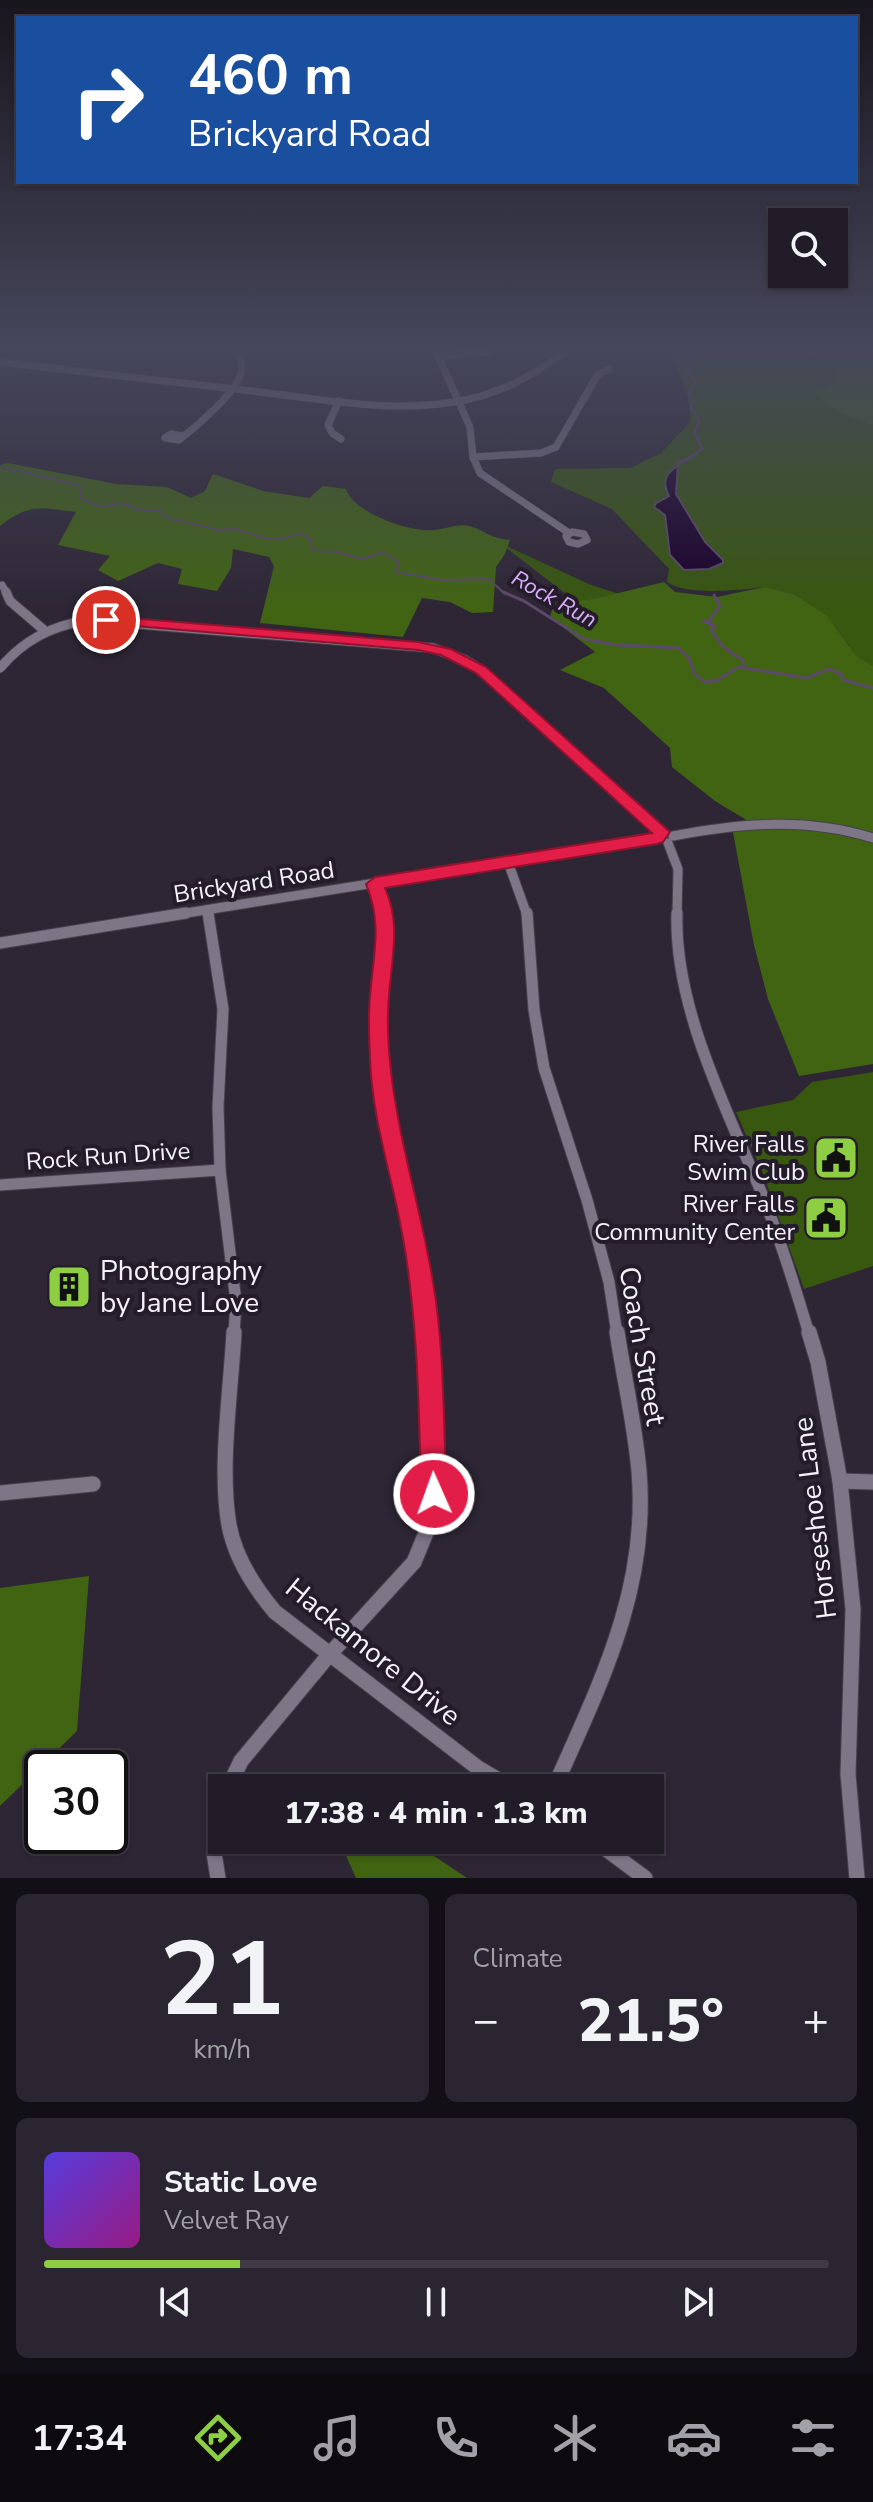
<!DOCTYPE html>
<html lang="en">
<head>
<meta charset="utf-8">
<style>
	body { margin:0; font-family:"Nunito Sans",sans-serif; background:#2a2530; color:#f1f3f6; height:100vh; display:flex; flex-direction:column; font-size:30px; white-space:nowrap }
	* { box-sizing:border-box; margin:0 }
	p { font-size:26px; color:#a2a1a8 }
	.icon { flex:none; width:44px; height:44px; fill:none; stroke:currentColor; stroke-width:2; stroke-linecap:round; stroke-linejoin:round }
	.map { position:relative; height:1878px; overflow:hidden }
	.side { display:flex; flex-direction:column; gap:16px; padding:16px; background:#130f16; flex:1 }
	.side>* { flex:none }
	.hud { position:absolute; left:16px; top:16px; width:842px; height:168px; border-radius:0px; box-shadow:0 2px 6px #0004,0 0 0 2px #3f3a45; background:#1a4fa0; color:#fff; overflow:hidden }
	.fabs { position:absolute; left:768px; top:208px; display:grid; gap:16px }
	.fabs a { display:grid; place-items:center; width:80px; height:80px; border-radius:0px; background:#221c28; box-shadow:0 2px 6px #0004,0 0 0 2px #3f3a45; font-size:40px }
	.speed { position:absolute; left:24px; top:1750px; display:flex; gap:16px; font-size:40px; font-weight:700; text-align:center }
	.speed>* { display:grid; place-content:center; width:104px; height:104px; border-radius:50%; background:#221c28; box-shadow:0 2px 6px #0004,0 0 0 2px #3f3a45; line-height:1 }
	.speed .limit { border:4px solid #111; border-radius:12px; background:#fff; color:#111 }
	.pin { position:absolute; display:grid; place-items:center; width:68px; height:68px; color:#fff; margin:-34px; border:4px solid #fff; border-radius:50%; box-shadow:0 2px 8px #0007 }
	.me { position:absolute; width:88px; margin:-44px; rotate:358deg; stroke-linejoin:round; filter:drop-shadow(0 0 6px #0008) }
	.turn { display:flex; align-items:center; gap:28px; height:168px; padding:0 40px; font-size:36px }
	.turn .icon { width:104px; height:104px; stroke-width:2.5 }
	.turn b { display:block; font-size:56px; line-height:68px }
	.big { font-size:60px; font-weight:800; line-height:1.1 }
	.side .card { flex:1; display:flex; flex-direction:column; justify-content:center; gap:12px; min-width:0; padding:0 28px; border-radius:12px; background:#2a2530 }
	.side .dial { align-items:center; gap:0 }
	.dial b { font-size:104px; line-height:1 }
	.song { display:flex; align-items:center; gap:24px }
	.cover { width:96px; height:96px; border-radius:12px; background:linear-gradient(135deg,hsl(250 70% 55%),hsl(310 70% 35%)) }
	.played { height:8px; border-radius:4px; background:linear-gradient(90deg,#8ece43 25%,#3f3a45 25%) }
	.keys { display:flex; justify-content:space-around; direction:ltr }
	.heat { display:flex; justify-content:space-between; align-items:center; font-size:44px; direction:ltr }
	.side .tiles { flex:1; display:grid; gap:16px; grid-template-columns:1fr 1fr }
	.card:last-child { grid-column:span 2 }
	.trip { position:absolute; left:208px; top:1774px; width:456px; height:80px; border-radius:0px; background:#221c28; box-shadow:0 2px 6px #0004,0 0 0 2px #3f3a45; font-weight:800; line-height:80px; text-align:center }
	.tabs { display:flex; height:128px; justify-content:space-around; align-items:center; background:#0e0b10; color:#a2a1a8 }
	.tabs .icon { width:56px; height:56px }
	.tabs .selected { color:#8ece43 }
	.tabs b { font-size:36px; color:#f1f3f6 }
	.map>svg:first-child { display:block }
	.green { fill:#38570f }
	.forest { fill:#416413 }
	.water { fill:#1a002b; stroke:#5c4869; stroke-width:2 }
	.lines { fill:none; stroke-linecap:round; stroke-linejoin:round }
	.stream-far1 { stroke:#5c4869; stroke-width:2 }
	.stream { stroke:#5c4869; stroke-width:3 }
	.building { fill:#bd94df }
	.minor-far3-casing { stroke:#47414d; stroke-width:8 }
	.minor-far2-casing { stroke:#47414d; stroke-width:11 }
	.minor-far1-casing { stroke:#47414d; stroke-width:13 }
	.minor-casing { stroke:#47414d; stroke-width:17 }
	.minor-far3 { stroke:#7e7587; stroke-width:7 }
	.minor-far2 { stroke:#7e7587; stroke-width:9 }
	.minor-far1 { stroke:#7e7587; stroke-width:11 }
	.minor { stroke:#7e7587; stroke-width:15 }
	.route { fill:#e11d48; stroke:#92132f; stroke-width:2 }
	.labels { text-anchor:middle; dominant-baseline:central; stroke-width:8; stroke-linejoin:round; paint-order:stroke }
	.far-water-label { font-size:22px; font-style:italic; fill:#d7acfa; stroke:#241c2b }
	.street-label { font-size:24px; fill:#f6f1fb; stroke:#241c2b }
	.poi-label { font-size:24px; fill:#f6f1fb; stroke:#241c2b; text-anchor:end }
	.near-poi-label { font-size:28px; fill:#f6f1fb; stroke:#241c2b; text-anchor:start }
	.near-street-label { font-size:28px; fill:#f6f1fb; stroke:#241c2b }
</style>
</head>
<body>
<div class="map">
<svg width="873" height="1878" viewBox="0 0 873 1878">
	<rect width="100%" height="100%" fill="#2e2635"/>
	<g class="green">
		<path d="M666,347H796L832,369L836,382L817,392L832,409L873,425V831L500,543L591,585L658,606L850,647L838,632L764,587C741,590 685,596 667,582L669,569L612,509L551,482L555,469L630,468L661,453L690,422C691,397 680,369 666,347Z"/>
		<polygon points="873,1072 873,1266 804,1289 764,1176 736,1112 793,1100 812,1082"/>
	</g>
	<g class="forest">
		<path d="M796,347H873V425C852,418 828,412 816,392L836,382L832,369Z"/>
		<path d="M8,463L116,484L167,487L191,498L205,491L213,474L263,491L309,498L323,486L346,489C353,512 408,532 432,530C443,530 458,523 469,526C485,530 488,538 510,540L505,554L496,567L493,612L472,613L450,602L422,598L403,637L260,623L274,566L269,557L233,549L231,568L217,591L178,584L182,569L158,563L118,581L98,570L110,556L58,545L76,512C41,508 29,503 0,526V465Z"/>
		<polygon points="664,582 675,592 717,597 764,587 795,595 826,615 857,657 873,666 873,1064 799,1076 768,999 754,945 732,827 753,824 715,801 672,767 670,748 604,688 560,670 595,652 550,617 554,604 594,599"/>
		<polygon points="89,1576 77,1731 0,1806 0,1588"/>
		<polygon points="339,1840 410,1840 467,1878 356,1878"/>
	</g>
	<path class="water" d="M676,347L695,359V361L687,370L697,382L689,393L695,402L691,409C700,418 701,421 695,432L703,449L678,463L676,494L705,542L723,560V563L709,569L684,570L670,555L665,515L654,507L656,503L669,496C654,468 688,464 702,449L694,432L699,421L690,408L693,402L688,393L696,382L686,370L694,359Z"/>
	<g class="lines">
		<polyline class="stream-far1" points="0,467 79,485 82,499 102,507 123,503 135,509 160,511 167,518 220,530 236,529 264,538 281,539 301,533 310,539 313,551 337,552 362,559 380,553 389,555 399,563 396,572 442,580 489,579 505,594"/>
		<g class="stream">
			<polyline points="503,592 524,601 584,639 617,645 678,648 689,658 694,673 704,682 716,681 738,667 807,678 829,669 841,674 843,680 873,688"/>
			<path d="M714,595L720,606L709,621H703L715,626L711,630C720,644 727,652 742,659L745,668"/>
		</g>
	</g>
	<g class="building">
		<polygon points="837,1142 852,1171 835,1175 820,1145"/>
		<polygon points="88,1274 87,1295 49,1300 50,1279"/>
	</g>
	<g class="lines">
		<g class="minor-far3-casing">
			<g id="minor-far3">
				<polyline points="434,347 470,427 473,457 480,473 569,533"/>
				<polyline points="473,349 475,353 491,352 489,347"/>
				<polyline points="440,356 473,352"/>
				<path d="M0,362C87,372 173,382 260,392C327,400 397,414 465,400C505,392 540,371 573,347"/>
				<polyline points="339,401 328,425 332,433 341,439"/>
				<path d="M182,436L171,434L165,438L179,440C196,427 236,393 241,373C243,364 239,355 237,347"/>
				<polyline points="473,457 541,453 556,447 598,374 610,369"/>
				<polygon points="572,532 584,534 587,540 578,544 569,542 566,536"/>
				<polyline points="2,585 7,594"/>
			</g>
		</g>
		<g class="minor-far2-casing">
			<g id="minor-far2">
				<polyline points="6,592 10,601 45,631"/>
				<path d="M0,668C24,640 51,626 88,620L433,648L465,660L481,670L662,832"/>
				<path d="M673,836C741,823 806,817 873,838"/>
				<polyline points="668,843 678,869 677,915"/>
				<polyline points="508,862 527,915"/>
				<polyline points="375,884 385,915"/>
				<polyline points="207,910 208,915"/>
				<polyline points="174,915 657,838"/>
			</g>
		</g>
		<g class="minor-far1-casing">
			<g id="minor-far1">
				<polyline points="208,913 223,1009 218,1107 220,1170 236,1302 234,1334"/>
				<polyline points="385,913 387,925 379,1000 379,1060 388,1126 413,1228 428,1334"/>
				<polyline points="527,913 534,1010 544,1068 587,1200 609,1282 617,1334"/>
				<path d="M677,913C674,1003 723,1102 757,1182C778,1231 794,1283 809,1334"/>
				<polyline points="0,943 186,913"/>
				<polyline points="0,1185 220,1170"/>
			</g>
		</g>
		<g class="minor-casing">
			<g id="minor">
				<path d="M234,1332C231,1390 219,1468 229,1525C235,1558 254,1587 275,1612L478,1768L512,1788"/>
				<polyline points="809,1332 818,1362 840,1481 853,1609 848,1774 857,1878"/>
				<polyline points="840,1481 873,1482"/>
				<polyline points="0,1493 93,1484"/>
				<polyline points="228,1788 241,1761 329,1655 414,1562 428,1528 434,1494 427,1332"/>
				<path d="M554,1788C600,1684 649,1589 639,1471C635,1425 624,1378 617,1332"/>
				<polyline points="594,1840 645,1878"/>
				<polyline points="218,1878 214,1853 222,1804"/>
			</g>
		</g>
		<use href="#minor-far3" class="minor-far3"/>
		<use href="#minor-far2" class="minor-far2"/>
		<use href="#minor-far1" class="minor-far1"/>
		<use href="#minor" class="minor"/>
	</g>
	<linearGradient id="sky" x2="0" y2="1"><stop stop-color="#19151d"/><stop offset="0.57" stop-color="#46475c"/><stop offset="1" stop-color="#46475c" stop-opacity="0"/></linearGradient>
	<rect width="873" height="610" fill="url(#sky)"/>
	<path class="route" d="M106,616L418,642L451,649L486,667L670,832L663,842L657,844L385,888C401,923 392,958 389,995C387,1017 388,1041 390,1062C397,1137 421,1208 433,1282C445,1351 443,1424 447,1494L443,1503L434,1507L425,1503L421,1494C419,1410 418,1327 404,1244C394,1182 372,1122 370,1058C369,1038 368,1017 370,997C373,955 383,925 366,884L375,877L652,833L476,673L441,655L418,650L101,623V617Z"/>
	<defs>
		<g id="civic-square" transform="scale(2.3)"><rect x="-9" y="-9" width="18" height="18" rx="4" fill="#8ece43" stroke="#241c2b"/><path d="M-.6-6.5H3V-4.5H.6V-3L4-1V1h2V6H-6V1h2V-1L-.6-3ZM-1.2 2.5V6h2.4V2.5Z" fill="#111"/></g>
		<g id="building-square" transform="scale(2.3)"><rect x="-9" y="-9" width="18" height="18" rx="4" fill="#8ece43" stroke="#241c2b"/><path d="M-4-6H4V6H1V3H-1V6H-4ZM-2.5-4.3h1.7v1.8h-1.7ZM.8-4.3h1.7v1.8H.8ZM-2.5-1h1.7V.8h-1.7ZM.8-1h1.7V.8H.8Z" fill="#111"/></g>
	</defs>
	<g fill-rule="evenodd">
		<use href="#civic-square" x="836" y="1158"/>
		<use href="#civic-square" x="826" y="1218"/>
		<use href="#building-square" x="69" y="1287"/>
	</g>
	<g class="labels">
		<g class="far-water-label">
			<text transform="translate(554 599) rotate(29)">Rock Run</text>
		</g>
		<g class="street-label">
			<text transform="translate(254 882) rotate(-9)">Brickyard Road</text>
			<text transform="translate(108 1156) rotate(-4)">Rock Run Drive</text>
		</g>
		<g class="poi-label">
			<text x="805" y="1144">River Falls<tspan x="805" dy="28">Swim Club</tspan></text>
			<text x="795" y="1204">River Falls<tspan x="795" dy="28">Community Center</tspan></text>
		</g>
		<g class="near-poi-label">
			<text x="100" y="1271">Photography<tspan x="100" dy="32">by Jane Love</tspan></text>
		</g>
		<g class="near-street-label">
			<text transform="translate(642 1346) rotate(80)">Coach Street</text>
			<text transform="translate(815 1518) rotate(-97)">Horseshoe Lane</text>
			<text transform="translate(373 1652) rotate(39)">Hackamore Drive</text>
		</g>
	</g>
</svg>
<div class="fabs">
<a><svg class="icon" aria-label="search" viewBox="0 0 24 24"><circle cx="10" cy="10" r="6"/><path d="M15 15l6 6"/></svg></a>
</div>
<div class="speed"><div class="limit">30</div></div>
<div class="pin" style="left:106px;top:620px;background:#d93025"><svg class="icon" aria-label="arrive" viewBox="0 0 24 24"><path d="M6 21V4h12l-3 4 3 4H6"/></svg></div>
<svg class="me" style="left:434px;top:1494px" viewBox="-20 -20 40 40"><circle r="17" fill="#e11d48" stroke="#fff" stroke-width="3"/><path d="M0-11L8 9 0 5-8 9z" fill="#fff"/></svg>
<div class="trip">17:38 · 4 min · 1.3 km</div>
<div class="hud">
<div class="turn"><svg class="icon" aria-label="right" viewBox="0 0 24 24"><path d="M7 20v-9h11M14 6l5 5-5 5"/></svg><div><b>460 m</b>Brickyard Road</div></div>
</div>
</div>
<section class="side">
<div class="tiles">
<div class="card dial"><b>21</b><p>km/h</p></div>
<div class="card"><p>Climate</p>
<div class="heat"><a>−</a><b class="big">21.5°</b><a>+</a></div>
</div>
<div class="card">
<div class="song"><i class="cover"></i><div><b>Static Love</b><p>Velvet Ray</p></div></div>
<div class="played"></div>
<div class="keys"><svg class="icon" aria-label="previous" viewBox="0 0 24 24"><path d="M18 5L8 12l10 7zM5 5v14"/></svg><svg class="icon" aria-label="pause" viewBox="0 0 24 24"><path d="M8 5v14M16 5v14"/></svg><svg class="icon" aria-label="next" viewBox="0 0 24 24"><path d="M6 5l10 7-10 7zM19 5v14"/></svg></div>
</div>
</div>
</section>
<nav class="tabs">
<b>17:34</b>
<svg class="icon selected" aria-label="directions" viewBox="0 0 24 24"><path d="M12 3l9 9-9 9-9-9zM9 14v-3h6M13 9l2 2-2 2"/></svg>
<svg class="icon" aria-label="music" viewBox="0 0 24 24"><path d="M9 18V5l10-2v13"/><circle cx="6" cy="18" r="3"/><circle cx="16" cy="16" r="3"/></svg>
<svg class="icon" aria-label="phone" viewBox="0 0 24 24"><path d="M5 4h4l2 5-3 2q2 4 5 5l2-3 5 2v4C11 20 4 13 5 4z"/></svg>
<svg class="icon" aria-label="climate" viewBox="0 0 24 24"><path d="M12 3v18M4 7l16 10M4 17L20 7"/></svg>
<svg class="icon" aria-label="car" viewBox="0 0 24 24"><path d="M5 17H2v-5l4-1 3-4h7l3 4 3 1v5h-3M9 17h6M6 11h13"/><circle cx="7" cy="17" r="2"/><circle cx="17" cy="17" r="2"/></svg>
<svg class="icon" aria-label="filters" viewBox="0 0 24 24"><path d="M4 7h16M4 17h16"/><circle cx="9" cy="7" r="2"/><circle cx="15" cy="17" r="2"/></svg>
</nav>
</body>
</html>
